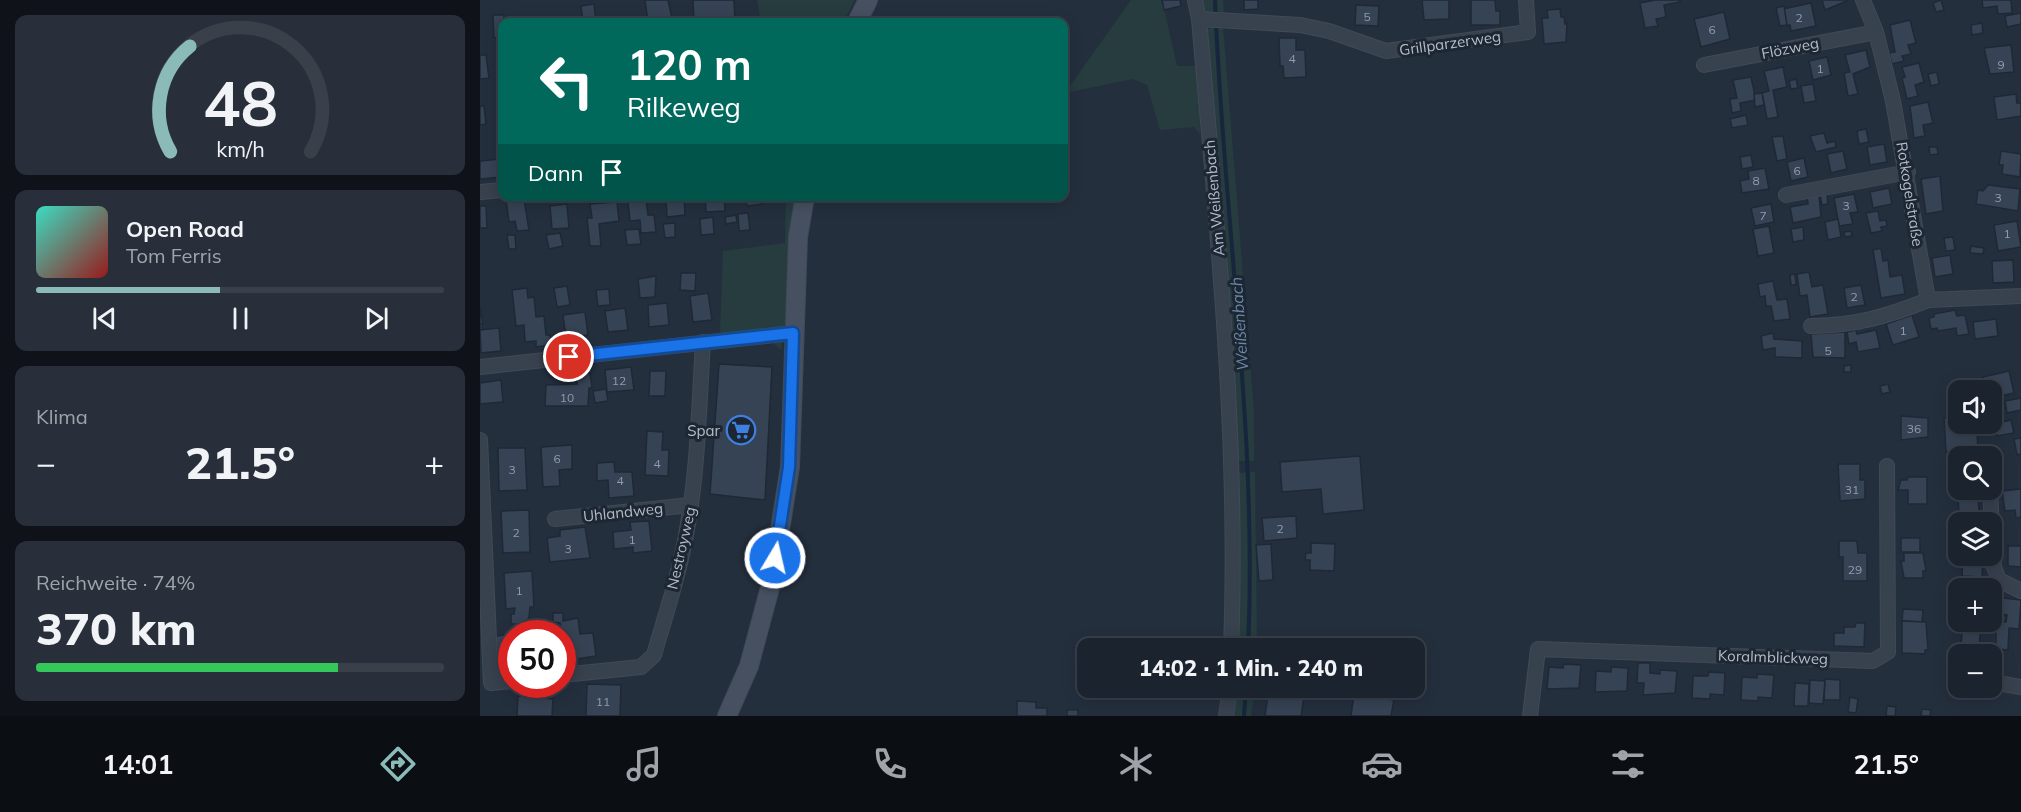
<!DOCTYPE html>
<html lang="de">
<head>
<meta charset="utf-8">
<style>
	body { margin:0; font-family:Mulish,sans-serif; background:#282f3a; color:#f1f3f6; height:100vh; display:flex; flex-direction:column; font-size:22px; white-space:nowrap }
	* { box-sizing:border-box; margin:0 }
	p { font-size:20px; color:#a0a4aa }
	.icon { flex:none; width:33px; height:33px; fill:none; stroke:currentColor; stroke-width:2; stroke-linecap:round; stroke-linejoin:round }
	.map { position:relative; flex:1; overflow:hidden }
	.sheet { display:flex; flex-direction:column; gap:15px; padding:15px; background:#0f1319; width:480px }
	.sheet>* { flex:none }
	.top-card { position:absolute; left:18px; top:18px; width:570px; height:183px; border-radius:12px; box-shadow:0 3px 15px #0003,0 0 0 2px #39404a; background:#00695c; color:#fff; overflow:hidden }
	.controls { position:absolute; left:1468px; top:380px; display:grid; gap:12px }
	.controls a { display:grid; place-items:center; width:54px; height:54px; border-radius:12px; background:#1b232e; box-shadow:0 3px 15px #0003,0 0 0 2px #39404a; font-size:30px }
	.speed { position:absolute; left:18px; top:620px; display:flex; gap:12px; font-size:30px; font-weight:700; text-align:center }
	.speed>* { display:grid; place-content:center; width:78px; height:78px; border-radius:50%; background:#1b232e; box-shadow:0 3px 15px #0003,0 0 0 2px #39404a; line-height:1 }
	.speed .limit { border:9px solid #d22; background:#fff; color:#111 }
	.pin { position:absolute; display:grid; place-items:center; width:51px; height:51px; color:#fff; margin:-26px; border:3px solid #fff; border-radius:50%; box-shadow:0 2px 6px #0007 }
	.me { position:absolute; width:66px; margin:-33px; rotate:9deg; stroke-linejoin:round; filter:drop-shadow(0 0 4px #0008) }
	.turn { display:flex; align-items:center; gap:21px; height:126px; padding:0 30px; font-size:27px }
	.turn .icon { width:78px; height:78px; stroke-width:2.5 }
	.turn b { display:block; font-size:42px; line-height:51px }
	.then { display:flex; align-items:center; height:57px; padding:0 30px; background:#0003; gap:12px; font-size:22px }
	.big { font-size:45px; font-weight:800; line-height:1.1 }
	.sheet .widget { flex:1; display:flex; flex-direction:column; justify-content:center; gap:9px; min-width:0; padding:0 21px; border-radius:12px; background:#282f3a }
	.sheet .dial { align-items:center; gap:0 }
	.dial svg { height:156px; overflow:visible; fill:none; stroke:#39404a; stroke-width:7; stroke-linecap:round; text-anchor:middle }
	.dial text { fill:#f1f3f6; stroke:none }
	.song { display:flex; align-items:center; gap:18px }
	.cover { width:72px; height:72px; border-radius:9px; background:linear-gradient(135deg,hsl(170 70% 55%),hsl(0 70% 35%)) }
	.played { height:6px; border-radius:3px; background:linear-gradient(90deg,#8bbbb9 45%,#39404a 45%) }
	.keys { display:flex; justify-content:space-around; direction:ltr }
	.heat { display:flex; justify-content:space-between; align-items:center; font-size:33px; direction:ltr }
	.charge { height:9px; border-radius:4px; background:linear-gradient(90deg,#34c759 74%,#39404a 0) }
	.trip { position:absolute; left:597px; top:638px; width:348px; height:60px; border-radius:12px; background:#1b232e; box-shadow:0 3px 15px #0003,0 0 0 2px #39404a; font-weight:800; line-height:60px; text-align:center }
	.tab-bar { display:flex; height:96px; justify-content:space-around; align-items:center; background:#0b0e12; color:#a0a4aa }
	.tab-bar .icon { width:42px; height:42px }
	.tab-bar .active { color:#8bbbb9 }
	.tab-bar b { font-size:27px; color:#f1f3f6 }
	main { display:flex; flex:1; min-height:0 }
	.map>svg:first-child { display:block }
	.green { fill:#263c3f }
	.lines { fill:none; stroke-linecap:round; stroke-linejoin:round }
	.stream { stroke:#17263c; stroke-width:4 }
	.building { fill:#364354; stroke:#1f2835; stroke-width:1.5 }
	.street-casing { stroke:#414a57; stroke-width:16 }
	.secondary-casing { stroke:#414a57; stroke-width:20 }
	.street { stroke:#38414e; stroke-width:14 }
	.secondary { stroke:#465061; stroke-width:18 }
	.route-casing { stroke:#114b97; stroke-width:15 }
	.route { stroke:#1a73e8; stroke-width:10 }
	.labels { text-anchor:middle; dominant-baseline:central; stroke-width:6; stroke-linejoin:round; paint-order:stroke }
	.number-label { font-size:12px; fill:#929caa }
	.street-label { font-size:15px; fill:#b4bcc9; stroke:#1d2633 }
	.poi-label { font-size:15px; fill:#b4bcc9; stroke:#1d2633; text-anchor:end }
	.water-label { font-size:16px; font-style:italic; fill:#6d86a8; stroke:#1d2633 }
</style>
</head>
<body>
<main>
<section class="sheet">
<div class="widget dial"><svg viewBox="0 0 100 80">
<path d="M14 69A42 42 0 1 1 86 69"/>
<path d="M14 69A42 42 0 0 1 24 15" stroke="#8bbbb9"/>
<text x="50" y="56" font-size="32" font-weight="700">48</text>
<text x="50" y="72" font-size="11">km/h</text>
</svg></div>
<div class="widget">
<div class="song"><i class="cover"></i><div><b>Open Road</b><p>Tom Ferris</p></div></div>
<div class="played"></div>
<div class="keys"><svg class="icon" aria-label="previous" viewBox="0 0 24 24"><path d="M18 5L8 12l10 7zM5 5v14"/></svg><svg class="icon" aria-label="pause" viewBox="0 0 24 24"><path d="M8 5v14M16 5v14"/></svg><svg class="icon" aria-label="next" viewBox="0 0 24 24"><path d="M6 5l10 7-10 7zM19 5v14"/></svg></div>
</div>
<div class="widget"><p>Klima</p>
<div class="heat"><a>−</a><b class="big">21.5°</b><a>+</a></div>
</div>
<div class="widget"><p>Reichweite · 74%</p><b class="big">370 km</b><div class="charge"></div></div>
</section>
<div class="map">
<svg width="1541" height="716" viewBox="0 0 1541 716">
	<rect width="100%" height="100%" fill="#242f3e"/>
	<g class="green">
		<polygon points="277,0 375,0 363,22 281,22"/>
		<polygon points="651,0 682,0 697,66 719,66 720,134 714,127 680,130 667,85 653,79 585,93"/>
		<polygon points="722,0 743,0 744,14 726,12"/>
		<polygon points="731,27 743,27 774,411 774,461 758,461 727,30"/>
		<polygon points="306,197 316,197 310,290 301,350 293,343 243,349 240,334 243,251 305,243"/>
		<polygon points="775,472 777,648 758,648 756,485 759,473"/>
		<polygon points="755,687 775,687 771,716 751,716"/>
	</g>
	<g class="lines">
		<g class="stream">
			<path d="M735,0C743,216 778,431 768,648"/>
			<polyline points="764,716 766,687"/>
		</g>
	</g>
	<g class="building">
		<polygon points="165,0 188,0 193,22 168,22"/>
		<polygon points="213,0 254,0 255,22 214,22"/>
		<polygon points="682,0 700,0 701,6 684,10"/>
		<polygon points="764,0 778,0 778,9 764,10"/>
		<polygon points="942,0 969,0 969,19 944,20"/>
		<polygon points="991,0 1015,0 1016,11 1020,11 1020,25 991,25"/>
		<polygon points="1175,0 1200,0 1200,2 1184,5 1186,17 1176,19 1178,26 1165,28 1160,3"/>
		<polygon points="1342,0 1367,0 1367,1 1345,10"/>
		<polygon points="1461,0 1464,10 1456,12 1453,3"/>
		<polygon points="1502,0 1531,0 1532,13 1518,14 1517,6 1503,8"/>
		<polygon points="1331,3 1336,26 1311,31 1310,25 1307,26 1303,9"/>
		<polygon points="114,4 116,22 103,22 101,6"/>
		<polygon points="876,5 899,6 898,26 875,25"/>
		<polygon points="1304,6 1307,25 1300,26 1296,8"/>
		<polygon points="1080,9 1081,17 1084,17 1085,24 1087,23 1086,42 1064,44 1062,18 1068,18 1067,10"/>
		<polygon points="1244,12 1250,39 1221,47 1214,19"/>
		<polygon points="1541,13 1541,24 1527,27 1525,16"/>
		<polygon points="13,15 24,15 22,37 14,38"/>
		<polygon points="1430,20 1436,43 1428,45 1431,54 1422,56 1424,61 1412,64 1409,53 1415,52 1410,25"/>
		<polygon points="1502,23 1503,33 1492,35 1491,25"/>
		<polygon points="799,38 816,38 816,50 825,50 826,77 804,78 803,66 800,66"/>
		<polygon points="1531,45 1534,72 1510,74 1504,48"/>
		<polygon points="1386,50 1390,67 1373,74 1378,94 1368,96 1364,73 1370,72 1365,55"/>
		<polygon points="0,55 6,55 9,78 0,79"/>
		<polygon points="1347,57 1351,75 1333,80 1329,61"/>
		<polygon points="1439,63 1444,82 1435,85 1438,96 1427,99 1422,78 1425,77 1422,67"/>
		<polygon points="1303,67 1307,87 1293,90 1298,117 1287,119 1282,93 1289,91 1284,71"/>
		<polygon points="1457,72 1459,84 1451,86 1448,74"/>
		<polygon points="1271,77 1276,100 1260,103 1261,111 1252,113 1250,99 1257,98 1253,80"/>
		<polygon points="1316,79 1318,88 1311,89 1309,81"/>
		<polygon points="1333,84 1336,101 1324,103 1321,86"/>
		<polygon points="1282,93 1284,105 1275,107 1274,94"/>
		<polygon points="1536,94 1537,103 1541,103 1541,116 1517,120 1514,97"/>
		<polygon points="1448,102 1453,123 1443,125 1445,136 1434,138 1430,106"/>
		<polygon points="0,106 4,106 6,124 0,125"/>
		<polygon points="1266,115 1268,125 1252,128 1250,119"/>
		<polygon points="1386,129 1389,142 1379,144 1377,131"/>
		<polygon points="1344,133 1347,143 1355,141 1356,147 1336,152 1330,136"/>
		<polygon points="1303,136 1307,159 1297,161 1292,137"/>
		<polygon points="1404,144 1407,162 1390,165 1387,147"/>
		<polygon points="1449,147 1457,147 1458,154 1450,155"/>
		<polygon points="1363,151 1367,169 1351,173 1347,154"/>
		<polygon points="1521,151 1541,154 1540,177 1522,174 1523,165 1519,165"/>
		<polygon points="1271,155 1273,167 1262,169 1260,157"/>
		<polygon points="1324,158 1328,177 1311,181 1307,162"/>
		<polygon points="20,159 22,177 0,179 0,161"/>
		<polygon points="1285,168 1289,189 1262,193 1260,181 1269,179 1268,171"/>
		<polygon points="1460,176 1463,211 1446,214 1441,179"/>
		<polygon points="1508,185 1540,189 1538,211 1496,204 1498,190 1503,191"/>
		<polygon points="1409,188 1412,204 1393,208 1390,192"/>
		<polygon points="1339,194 1341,217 1313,223 1310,207 1328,204 1327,195"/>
		<polygon points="1347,194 1348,204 1342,205 1340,195"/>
		<polygon points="1374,194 1378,212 1370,213 1373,224 1359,226 1354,198"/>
		<polygon points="204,196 205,215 187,217 186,198"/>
		<polygon points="225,196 244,196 245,211 226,212"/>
		<polygon points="266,196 281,196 282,204 267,206"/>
		<polygon points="44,199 49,230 37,231 35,221 29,222 26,200"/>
		<polygon points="166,200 168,215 174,215 176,232 161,233 160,220 150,221 148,202"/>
		<polygon points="137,202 139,221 119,224 121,246 110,246 107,218 112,218 110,204"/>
		<polygon points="87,204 89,228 72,229 70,206"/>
		<polygon points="1291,204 1294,222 1275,226 1271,208"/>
		<polygon points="0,206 6,206 7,228 0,228"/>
		<polygon points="1398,211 1400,221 1406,220 1407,226 1401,227 1402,231 1391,233 1386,213"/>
		<polygon points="268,213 270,230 259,231 258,214"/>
		<polygon points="256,215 257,222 246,224 245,217"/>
		<polygon points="233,217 234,234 221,235 220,219"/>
		<polygon points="1358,219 1361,237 1348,240 1345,222"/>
		<polygon points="1537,221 1541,247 1518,251 1514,225"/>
		<polygon points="195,223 195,237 185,238 183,224"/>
		<polygon points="1289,226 1294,253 1278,256 1273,229"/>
		<polygon points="1323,227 1324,240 1313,242 1311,229"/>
		<polygon points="159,229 161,244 147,245 145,230"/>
		<polygon points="1371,231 1372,236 1365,237 1364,232"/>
		<polygon points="80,233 83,246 69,249 66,235"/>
		<polygon points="27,235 35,235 36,249 29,249"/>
		<polygon points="1473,237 1475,250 1466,251 1464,238"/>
		<polygon points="1491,246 1504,248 1503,254 1490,253"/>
		<polygon points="1401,248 1403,261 1408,260 1410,277 1422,275 1425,294 1401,298 1393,250"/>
		<polygon points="1470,255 1473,274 1455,277 1452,258"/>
		<polygon points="1533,260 1534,282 1513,283 1512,261"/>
		<polygon points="1329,272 1332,287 1343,285 1348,314 1330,317 1327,295 1320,296 1317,274"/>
		<polygon points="201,273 216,273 215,291 200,290"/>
		<polygon points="1315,274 1316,285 1311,285 1310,275"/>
		<polygon points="176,276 175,297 160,298 158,279"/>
		<polygon points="1293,281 1297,300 1307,299 1310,319 1294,321 1291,306 1286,306 1285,296 1280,297 1278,284"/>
		<polygon points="1381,285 1385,305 1367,308 1364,288"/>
		<polygon points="87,286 90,305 77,307 74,288"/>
		<polygon points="47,288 48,298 54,297 56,317 64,316 66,335 70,335 71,345 56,347 56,341 45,342 44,325 36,326 32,290"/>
		<polygon points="129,289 130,305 118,306 116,290"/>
		<polygon points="228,293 232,320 213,322 210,296"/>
		<polygon points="187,303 189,325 169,327 168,305"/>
		<polygon points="0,307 3,324 0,324"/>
		<polygon points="145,308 148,330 128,332 125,311"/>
		<polygon points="1475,310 1477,316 1485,315 1489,334 1477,336 1476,328 1458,331 1457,328 1451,329 1449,318 1454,317 1454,314"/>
		<polygon points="105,312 108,335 86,338 83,315"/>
		<polygon points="1432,315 1439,337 1413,345 1406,324"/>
		<polygon points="1516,319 1518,336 1495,339 1493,322"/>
		<polygon points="19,328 21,351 1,353 0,330"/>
		<polygon points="1376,330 1377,334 1396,330 1400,348 1378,352 1376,342 1369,344 1367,332"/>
		<polygon points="1365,332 1365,358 1333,357 1331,334"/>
		<polygon points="1293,333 1294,339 1322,341 1322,358 1295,357 1295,348 1283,350 1281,336"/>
		<polygon points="239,364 292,367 285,500 230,494"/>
		<polygon points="1371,365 1371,372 1364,372 1364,366"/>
		<polygon points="151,367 154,390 127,392 125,370"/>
		<polygon points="170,371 186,371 185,396 169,396"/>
		<polygon points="1529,371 1534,393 1512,398 1512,390 1506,390 1503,377"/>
		<polygon points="110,373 112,388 109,388 108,406 65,406 66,385 97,384 96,374"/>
		<polygon points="21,380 23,402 0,404 0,383"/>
		<polygon points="1408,384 1410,392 1402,394 1400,386"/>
		<polygon points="126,389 128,401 115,403 113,391"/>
		<polygon points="1541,398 1541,410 1527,413 1525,401"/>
		<polygon points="1421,416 1448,418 1448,437 1421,440"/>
		<polygon points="1479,417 1483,433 1497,432 1498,450 1466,452 1464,418"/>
		<polygon points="1531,420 1534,433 1517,436 1514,424"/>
		<polygon points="167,431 183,432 182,450 189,450 188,476 165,475"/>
		<polygon points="1541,438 1541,454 1537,455 1534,439"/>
		<polygon points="92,445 92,469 79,470 80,486 63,487 61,447"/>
		<polygon points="18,448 45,448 47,490 19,491"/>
		<polygon points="880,456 884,510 843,514 841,489 802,492 800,462"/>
		<polygon points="134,462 135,472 152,472 154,496 129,498 128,480 117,481 117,463"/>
		<polygon points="1358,464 1380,464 1380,480 1385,480 1385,499 1360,501"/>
		<polygon points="1428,477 1447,477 1447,504 1428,504 1428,490 1418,490 1421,480 1427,480"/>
		<polygon points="1479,479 1479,489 1487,489 1487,495 1498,494 1499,512 1479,514 1478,496 1472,497 1470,480"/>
		<polygon points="1541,489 1541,517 1536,518 1535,510 1525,511 1522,491"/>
		<polygon points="49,510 50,552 23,553 21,511"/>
		<polygon points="816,516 817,538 784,541 782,518"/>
		<polygon points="169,521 172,551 153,553 153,547 134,549 133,532 151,530 150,522"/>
		<polygon points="105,527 110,558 70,562 67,538 80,536 80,530"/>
		<rect x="1421" y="538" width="19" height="14"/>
		<polygon points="1479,539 1479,552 1472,553 1470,540"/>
		<polygon points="1359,541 1377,541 1378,553 1387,553 1387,581 1363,581 1363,557 1359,557"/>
		<polygon points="831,543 855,544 854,571 830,570 830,560 825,560 826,553 831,553"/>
		<polygon points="791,544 793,580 779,581 776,545"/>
		<polygon points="1528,546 1541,546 1541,567 1528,566"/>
		<polygon points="1424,553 1443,553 1446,571 1443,571 1443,578 1424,578 1421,561 1424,561"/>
		<polygon points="1483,557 1503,557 1502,577 1482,576"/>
		<polygon points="52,571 54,607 50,607 49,618 44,624 31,624 31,614 34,614 35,608 26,609 24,573"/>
		<polygon points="1523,598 1541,600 1539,629 1529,628 1528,650 1516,649 1516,622 1526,622 1527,615 1520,614"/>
		<polygon points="1472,607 1479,607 1480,627 1470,626"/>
		<polygon points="1423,609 1443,610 1442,622 1422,621"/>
		<polygon points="73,613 83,613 83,621 98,618 100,634 113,633 116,656 85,661 82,633 80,623 73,622"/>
		<polygon points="1422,621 1446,622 1448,650 1445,650 1445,654 1422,653"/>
		<polygon points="1376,623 1385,623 1384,647 1354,646 1354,633 1364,633 1364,627 1375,627"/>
		<polygon points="1483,626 1501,628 1499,646 1481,644"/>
		<polygon points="32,634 32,664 26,664 25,658 17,658 16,636"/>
		<polygon points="1158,663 1170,663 1170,673 1180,674 1180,670 1197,671 1195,693 1163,695 1164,683 1157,683"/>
		<polygon points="1084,664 1101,665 1099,688 1067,689 1069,667 1083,668"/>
		<polygon points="1131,667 1148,668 1147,691 1115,692 1116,671 1131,672"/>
		<polygon points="1229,672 1245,673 1244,695 1230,694 1230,699 1212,698 1213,676 1228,676"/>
		<polygon points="1277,674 1294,675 1292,698 1278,697 1278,701 1261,700 1262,677 1277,678"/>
		<polygon points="1345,679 1360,680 1360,700 1344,700"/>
		<polygon points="1330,680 1345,681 1343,704 1329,703"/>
		<polygon points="1315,683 1329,684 1328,706 1314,706"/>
		<polygon points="107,684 141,685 140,716 106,716"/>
		<polygon points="789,687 825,690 821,716 785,716"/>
		<polygon points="1485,687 1497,687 1497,691 1485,690"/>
		<polygon points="874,694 914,700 911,716 871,716"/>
		<polygon points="38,696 73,699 72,716 37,716"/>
		<polygon points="1370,697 1378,699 1376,713 1368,712"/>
		<polygon points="537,701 556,702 556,708 567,708 567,716 537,716"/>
		<polygon points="1407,706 1416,707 1415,716 1406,716"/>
		<polygon points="1442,709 1451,710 1450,716 1441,716"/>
		<rect x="587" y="710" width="11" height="6"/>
	</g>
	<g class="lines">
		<g class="street-casing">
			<g id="street">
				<path d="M715,0L719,19C737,228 759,438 751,648"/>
				<polyline points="1383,0 1396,32 1413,101 1448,300 1541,296"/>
				<polyline points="719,19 820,25 849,31 906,51 1048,32 1046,0"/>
				<polyline points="1224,65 1396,32"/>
				<polyline points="0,192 22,190"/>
				<polyline points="1306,195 1428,172"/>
				<path d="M1331,326C1374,326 1409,316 1448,300"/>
				<polyline points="0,367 313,333"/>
				<polyline points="0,440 11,683 32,681"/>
				<polyline points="1510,489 1514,567 1519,580 1541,591"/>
				<polyline points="75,519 211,505"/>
				<polyline points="1478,653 1479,656"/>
				<path d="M82,675L161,667L174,655C185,616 199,576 206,535C218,471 219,407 223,342"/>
				<polyline points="1512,682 1541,687"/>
				<polyline points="746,716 750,687"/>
				<polyline points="1050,716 1058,649 1393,661 1408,652 1407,466"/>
			</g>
		</g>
		<g class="secondary-casing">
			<g id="secondary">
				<polyline points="377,22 388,0"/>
				<polyline points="247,716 269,666 292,580 310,467 318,237 325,196"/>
			</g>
		</g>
		<use href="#street" class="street"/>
		<use href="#secondary" class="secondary"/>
	</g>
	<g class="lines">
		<g class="route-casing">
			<polyline id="route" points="89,357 313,333 309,467 295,558"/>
		</g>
		<use href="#route" class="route"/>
	</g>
	<defs>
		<g id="supermarket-ring" transform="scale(1.5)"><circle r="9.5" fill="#1d2633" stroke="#3f7fe0" stroke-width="1.5"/><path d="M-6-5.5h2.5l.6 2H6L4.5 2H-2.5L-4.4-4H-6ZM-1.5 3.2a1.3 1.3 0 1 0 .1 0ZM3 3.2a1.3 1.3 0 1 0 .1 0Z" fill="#3f7fe0"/></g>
	</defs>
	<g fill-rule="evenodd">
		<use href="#supermarket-ring" x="261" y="430"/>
	</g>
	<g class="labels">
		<g class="number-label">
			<text x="887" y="16">5</text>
			<text x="1319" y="17">2</text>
			<text x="1232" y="29">6</text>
			<text x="812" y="58">4</text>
			<text x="1521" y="64">9</text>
			<text x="1340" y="68">1</text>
			<text x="1317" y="170">6</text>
			<text x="1276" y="180">8</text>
			<text x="1518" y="197">3</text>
			<text x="1366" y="205">3</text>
			<text x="1283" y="215">7</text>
			<text x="1527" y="233">1</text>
			<text x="1374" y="296">2</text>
			<text x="1423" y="330">1</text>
			<text x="1348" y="350">5</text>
			<text x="139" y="380">12</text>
			<text x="87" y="397">10</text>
			<text x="1434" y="428">36</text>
			<text x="77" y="458">6</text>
			<text x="177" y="463">4</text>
			<text x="32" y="469">3</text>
			<text x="140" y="480">4</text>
			<text x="1372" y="489">31</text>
			<text x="800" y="528">2</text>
			<text x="36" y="532">2</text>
			<text x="152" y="539">1</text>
			<text x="88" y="548">3</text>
			<text x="1375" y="569">29</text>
			<text x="39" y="590">1</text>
			<text x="123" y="701">11</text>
		</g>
		<g class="street-label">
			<text transform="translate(970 43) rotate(-8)">Grillparzerweg</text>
			<text transform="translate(1310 48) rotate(-11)">Flözweg</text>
			<text transform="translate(1430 194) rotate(81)">Rotkogelstraße</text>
			<text transform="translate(734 198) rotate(-95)">Am Weißenbach</text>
			<text transform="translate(143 512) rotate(-6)">Uhlandweg</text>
			<text transform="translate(201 548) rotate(-77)">Nestroyweg</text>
			<text transform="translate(1293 657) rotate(2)">Koralmblickweg</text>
		</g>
		<g class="poi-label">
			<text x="240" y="430">Spar</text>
		</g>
		<g class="water-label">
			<text transform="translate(759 324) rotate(-94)">Weißenbach</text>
		</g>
	</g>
</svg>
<div class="controls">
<a><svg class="icon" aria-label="sound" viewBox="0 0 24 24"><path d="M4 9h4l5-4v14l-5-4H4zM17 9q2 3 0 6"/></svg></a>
<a><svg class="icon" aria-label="search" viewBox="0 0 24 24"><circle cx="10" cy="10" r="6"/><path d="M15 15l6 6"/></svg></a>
<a><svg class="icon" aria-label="layers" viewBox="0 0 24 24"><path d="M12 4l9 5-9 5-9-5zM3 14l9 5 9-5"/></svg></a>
<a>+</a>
<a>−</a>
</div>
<div class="speed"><div class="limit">50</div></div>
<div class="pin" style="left:89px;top:357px;background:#d93025"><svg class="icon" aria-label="arrive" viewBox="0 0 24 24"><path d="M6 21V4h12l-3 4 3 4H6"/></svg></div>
<svg class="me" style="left:295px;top:558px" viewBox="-20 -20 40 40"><circle r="17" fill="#1a73e8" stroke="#fff" stroke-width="3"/><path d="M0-11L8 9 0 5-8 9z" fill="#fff"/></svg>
<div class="trip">14:02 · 1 Min. · 240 m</div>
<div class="top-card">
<div class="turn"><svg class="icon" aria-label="left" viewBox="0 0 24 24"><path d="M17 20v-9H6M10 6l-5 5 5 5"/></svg><div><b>120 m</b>Rilkeweg</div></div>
<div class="then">Dann<svg class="icon" aria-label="arrive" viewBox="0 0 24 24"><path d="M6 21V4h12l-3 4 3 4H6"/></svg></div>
</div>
</div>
</main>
<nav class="tab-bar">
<b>14:01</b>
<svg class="icon active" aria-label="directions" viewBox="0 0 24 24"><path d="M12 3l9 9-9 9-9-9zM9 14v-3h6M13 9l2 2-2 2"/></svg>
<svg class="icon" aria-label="music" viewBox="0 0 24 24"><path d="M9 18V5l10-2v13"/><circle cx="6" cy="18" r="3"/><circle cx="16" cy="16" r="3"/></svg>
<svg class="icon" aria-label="phone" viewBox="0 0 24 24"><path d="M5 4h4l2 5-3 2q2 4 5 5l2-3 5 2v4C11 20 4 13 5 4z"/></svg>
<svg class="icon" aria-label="climate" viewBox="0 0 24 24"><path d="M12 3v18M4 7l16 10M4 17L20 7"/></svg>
<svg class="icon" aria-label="car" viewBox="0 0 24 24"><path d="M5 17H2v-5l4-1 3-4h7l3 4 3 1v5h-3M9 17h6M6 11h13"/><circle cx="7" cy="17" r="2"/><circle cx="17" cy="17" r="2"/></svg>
<svg class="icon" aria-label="filters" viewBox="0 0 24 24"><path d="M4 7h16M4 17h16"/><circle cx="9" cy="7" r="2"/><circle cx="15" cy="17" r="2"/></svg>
<b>21.5°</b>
</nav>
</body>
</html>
